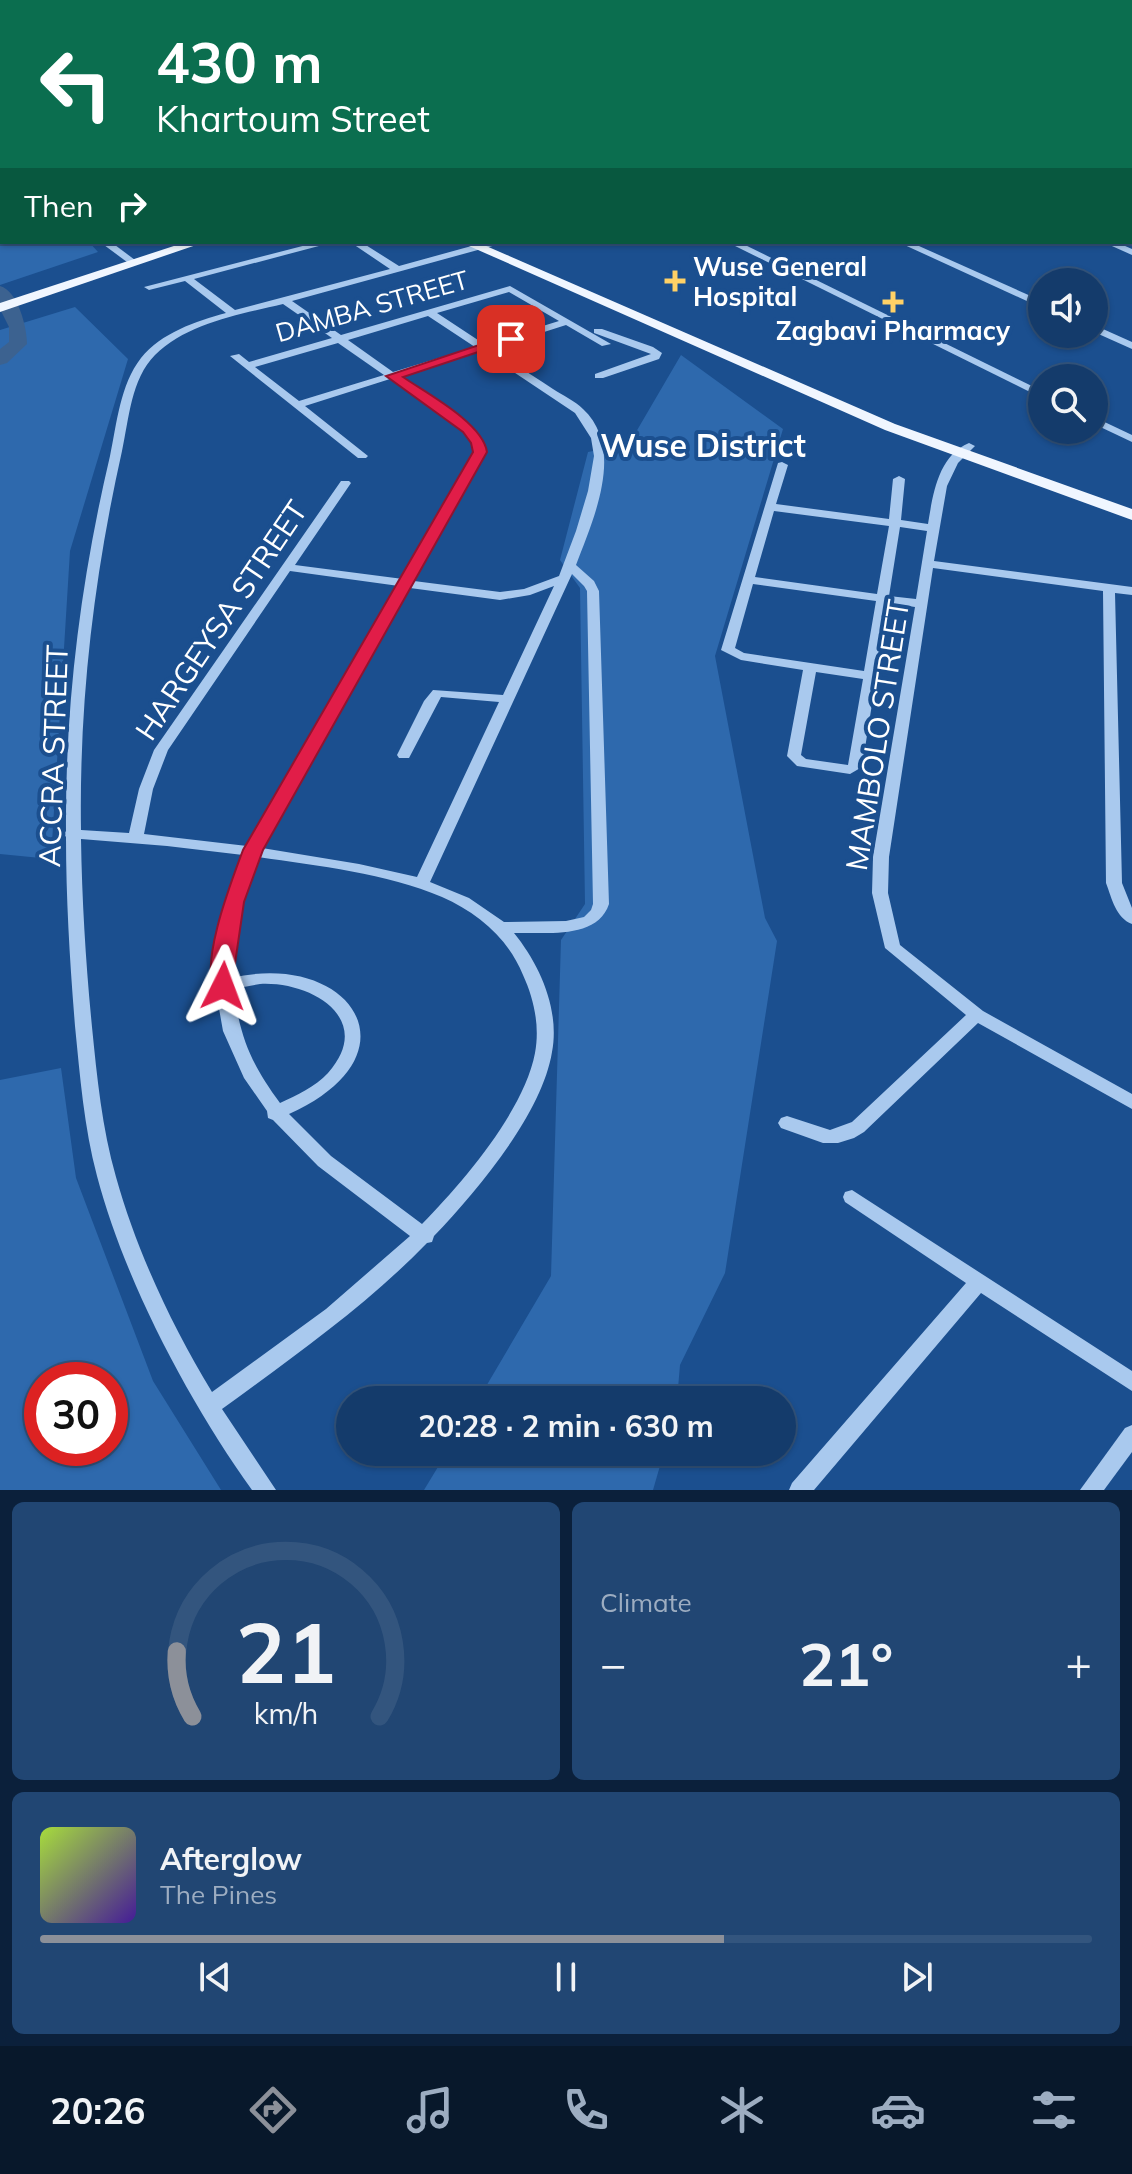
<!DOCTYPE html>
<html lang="en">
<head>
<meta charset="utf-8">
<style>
	body { margin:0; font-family:Mulish,sans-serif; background:#214673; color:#f1f3f6; height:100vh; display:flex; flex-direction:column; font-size:30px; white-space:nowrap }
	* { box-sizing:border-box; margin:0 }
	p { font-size:26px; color:#9dadc1 }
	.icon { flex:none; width:44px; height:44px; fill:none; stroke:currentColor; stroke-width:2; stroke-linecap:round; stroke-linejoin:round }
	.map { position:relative; height:1490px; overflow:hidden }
	.side { display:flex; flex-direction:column; gap:12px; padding:12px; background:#0b203b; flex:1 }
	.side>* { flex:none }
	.banner { position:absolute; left:0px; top:0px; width:1132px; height:244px; box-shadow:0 2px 6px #0004,0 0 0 2px #33557e; background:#0b6e4f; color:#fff; overflow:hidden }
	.tools { position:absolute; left:1028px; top:268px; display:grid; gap:16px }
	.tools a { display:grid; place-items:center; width:80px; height:80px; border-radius:50%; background:#143b6b; box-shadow:0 2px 6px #0004,0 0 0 2px #33557e; font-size:40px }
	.speed { position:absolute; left:24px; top:1362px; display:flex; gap:16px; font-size:40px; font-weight:700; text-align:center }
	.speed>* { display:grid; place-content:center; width:104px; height:104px; border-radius:50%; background:#143b6b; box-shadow:0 2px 6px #0004,0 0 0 2px #33557e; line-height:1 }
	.speed .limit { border:12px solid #d22; background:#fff; color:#111 }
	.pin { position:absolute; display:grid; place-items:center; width:68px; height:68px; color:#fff; margin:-34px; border-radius:16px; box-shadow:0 4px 12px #0006 }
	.me { position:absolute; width:88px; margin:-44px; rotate:3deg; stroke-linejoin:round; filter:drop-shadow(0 0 6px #0008) }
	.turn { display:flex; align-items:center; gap:28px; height:168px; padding:0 24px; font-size:36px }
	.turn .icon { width:104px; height:104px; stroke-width:2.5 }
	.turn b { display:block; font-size:56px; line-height:68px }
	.then { display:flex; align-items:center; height:76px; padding:0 24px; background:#0003; gap:16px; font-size:30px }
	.big { font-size:60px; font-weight:700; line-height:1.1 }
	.side .widget { flex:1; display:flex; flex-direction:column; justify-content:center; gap:12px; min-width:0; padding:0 28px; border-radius:12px; background:#214673 }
	.side .dial { align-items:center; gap:0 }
	.dial svg { height:208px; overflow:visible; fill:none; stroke:#33557e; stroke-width:7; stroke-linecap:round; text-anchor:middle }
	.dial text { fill:#f1f3f6; stroke:none }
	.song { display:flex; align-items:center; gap:24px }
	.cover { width:96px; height:96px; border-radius:12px; background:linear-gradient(135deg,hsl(80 70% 55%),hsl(260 70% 35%)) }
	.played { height:8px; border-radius:4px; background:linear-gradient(90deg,#8c9099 65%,#33557e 65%) }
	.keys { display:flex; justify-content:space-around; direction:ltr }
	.heat { display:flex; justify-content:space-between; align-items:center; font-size:44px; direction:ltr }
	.side .tiles { flex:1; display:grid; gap:12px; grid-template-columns:1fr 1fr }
	.widget:last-child { grid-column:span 2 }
	.trip { position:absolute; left:336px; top:1386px; width:460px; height:80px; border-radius:40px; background:#143b6b; box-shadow:0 2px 6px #0004,0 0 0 2px #33557e; font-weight:700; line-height:80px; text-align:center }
	.tabs { display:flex; height:128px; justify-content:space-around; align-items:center; background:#08182b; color:#9dadc1 }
	.tabs .icon { width:56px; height:56px }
	.tabs .current { color:#8c9099 }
	.tabs b { font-size:36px; color:#f1f3f6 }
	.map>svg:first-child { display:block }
	.green { fill:#2e69ad; fill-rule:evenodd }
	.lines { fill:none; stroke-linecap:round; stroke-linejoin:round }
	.river { fill:#3c6290; fill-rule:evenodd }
	.minor { fill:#a9c9ee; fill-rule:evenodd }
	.major { fill:#f0f6ff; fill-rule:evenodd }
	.highway { fill:#fff; fill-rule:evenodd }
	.route { fill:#e11d48; stroke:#92132f; stroke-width:2 }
	.poi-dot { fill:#ffd166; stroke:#1b4f8f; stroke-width:3 }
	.labels { text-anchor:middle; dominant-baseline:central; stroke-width:8; stroke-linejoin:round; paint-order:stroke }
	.far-poi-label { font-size:26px; font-weight:bold; fill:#fff; stroke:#1b4f8f; text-anchor:start }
	.far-street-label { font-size:26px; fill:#fff; stroke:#1b4f8f }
	.street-label { font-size:30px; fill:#fff; stroke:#1b4f8f }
	.far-district-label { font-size:32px; font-weight:bold; fill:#fff; stroke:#1b4f8f }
</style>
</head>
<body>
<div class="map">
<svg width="1132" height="1490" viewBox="0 0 1132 1490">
	<rect width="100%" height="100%" fill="#1b4f8f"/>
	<g class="green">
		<polygon points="0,120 2,242 89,242 98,252 0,285"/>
		<polygon points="75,307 128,359 70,551 51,859 0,854 0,330"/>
		<polygon points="681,355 783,429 715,656 765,918 777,941 725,1273 680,1365 677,1400 478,1400 551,1276 561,940 585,904 580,588 560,560 588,452 629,444"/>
		<path d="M61,1068L76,1178L153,1381L221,1490H0V1080ZM110,1380V1448H42V1380Z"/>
		<polygon points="447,1452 664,1452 653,1490 424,1490"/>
	</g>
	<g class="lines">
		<g class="river">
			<rect x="0" y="190" width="2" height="10"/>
			<polygon points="2,223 2,233 0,234 0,224"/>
			<path d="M0,286C18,291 27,327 27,344L7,363L0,365V349L9,342V327L0,309Z"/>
		</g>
		<g class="minor">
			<polygon points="1106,0 1113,0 1114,2 1107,2"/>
			<rect x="1130" y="15" width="2" height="6"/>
			<polygon points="0,41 2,41 0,46"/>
			<rect x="1130" y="43" width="2" height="4"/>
			<rect x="0" y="61" width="2" height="4"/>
			<rect x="1130" y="75" width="2" height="5"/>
			<rect x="0" y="107" width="2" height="6"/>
			<polygon points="1132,192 1132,198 1130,199 1130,193"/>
			<polygon points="1132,227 1132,233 1130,234 1130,228"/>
			<polygon points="100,242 111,242 139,263 131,265"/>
			<path d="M318,242H334L194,279L235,310L390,269L350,242H361L399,266L486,242H497L496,245L292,301L341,335L510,286L611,344L602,346L566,325L491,349C511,362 532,375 553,389C562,395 575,401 583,409C626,449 593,520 576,565L594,581L599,591L609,904C597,940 545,932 514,933C540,965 560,1010 552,1052C542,1114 477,1191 434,1236L432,1242L427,1243C366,1306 293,1357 222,1409L276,1490H252C189,1402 125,1282 97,1176C84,1127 80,1076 75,1026C70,963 66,900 66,837L64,834L66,831C65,703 81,579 110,456C117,423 120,385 141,358C161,333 196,321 226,313L185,281L149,290L144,287ZM509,292L559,321L484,344L437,313ZM283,304L332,338L249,362L239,354L230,356L358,458H366L368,456L305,406L390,379C412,394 472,427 474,452L403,579L295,565L351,483L349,481H341L154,750L139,789L129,833L81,830C79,701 94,576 122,451C129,419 131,379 155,355C187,323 241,314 283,304ZM428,316L475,347L393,372L348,340ZM338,343L384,375L299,401L255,367ZM482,351L575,413L591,438L594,456L588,491L576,531L559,576L524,589L500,592L414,581L486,452C482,424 423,393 400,376ZM290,571L399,586L247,846L144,834L153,789L168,750ZM572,574L584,586L587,591L593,904L591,910L584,917L566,921L504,922L469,898L430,882ZM554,586L503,695L433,690L424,701L397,755L399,758H409L441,697L499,702L417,877L359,864L262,848L410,588L500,600L530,595ZM81,839L167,846L243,855L221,919L215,986L223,1031L244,1078L267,1111L268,1118L273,1120L318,1166L410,1236L326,1309L212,1392C172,1326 137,1252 116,1177C102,1128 97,1077 92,1027C86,965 82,902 81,839ZM258,857C319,866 386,873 442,897C478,913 508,938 523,975C534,999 540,1026 535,1053C524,1111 463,1182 422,1224L331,1156L289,1114C422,1054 350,950 231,978L237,919ZM260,984C311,981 376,1019 328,1073C315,1087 297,1095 280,1103C250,1062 241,1039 233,989Z"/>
			<polygon points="727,242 739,242 1042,391 1042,398"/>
			<polygon points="898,242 910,242 1042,301 1042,308"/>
			<polygon points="1103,242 1116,242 1132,249 1132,255"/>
			<polygon points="1094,325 1132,342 1132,349 1094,332"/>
			<polygon points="594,329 602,329 653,347 662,353 659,359 603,378 595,378 595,374 651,354 594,333"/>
			<polygon points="1094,417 1132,435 1132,442 1094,424"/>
			<path d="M969,443L975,446L958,463L947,486L934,561L1132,587V595L1115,593L1122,883L1132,908V924C1116,918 1112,899 1106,883L1103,591L933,568L889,857L888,893L900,945L983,1011L1132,1094V1109L978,1023L864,1132L854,1138L838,1143H823L781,1128L778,1123L781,1118L787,1116L830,1130L852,1122L966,1015L885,948L872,893L873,857L915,607L888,603L862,767L850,774L797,766L787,756L803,670L741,660L721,650L778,463L782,462L788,465L776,504L889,519L893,479L899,476L905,479L901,520L928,524C933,494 938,456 969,443ZM774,511L889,526L877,594L755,577ZM900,527L927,531L916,599L889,596ZM753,584L876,601L864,671L744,653L735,648ZM816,672L863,679L848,765L806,759L801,755Z"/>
			<polygon points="852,1190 1132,1371 1132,1391 981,1293 814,1490 789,1490 792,1483 966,1283 845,1202 843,1197 845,1192"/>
			<polygon points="1132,1425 1132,1452 1104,1490 1080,1490 1125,1428"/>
		</g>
		<g class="major">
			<polygon points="602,0 630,0 632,2 604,2"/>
			<polygon points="642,0 675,0 677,2 644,2"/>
			<rect x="701" y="0" width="10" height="2"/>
			<polygon points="186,242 205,242 0,312 0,303"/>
			<polygon points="460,242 477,242 895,424 1132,509 1132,520 885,430"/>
		</g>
		<g class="highway">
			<polygon points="0,0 10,0 0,5"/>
			<polygon points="2,15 2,23 0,24 0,16"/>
		</g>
	</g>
	<path class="route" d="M506,336L517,339L403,377C426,393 483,423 487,452L263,850L244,902L231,991H215C199,963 232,880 243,850L473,452L471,443L463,432L386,376Z"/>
	<g class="poi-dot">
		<path d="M671 269h8v8h8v8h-8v8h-8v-8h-8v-8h8z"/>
		<path d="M889 290h8v8h8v8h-8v8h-8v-8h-8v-8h8z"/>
	</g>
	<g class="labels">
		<g class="far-poi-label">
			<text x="693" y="266">Wuse General<tspan x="693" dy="30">Hospital</tspan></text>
			<text x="893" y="330" text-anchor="middle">Zagbavi Pharmacy</text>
		</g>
		<g class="far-street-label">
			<text transform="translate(372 306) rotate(-16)">DAMBA STREET</text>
		</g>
		<g class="street-label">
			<text transform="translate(221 620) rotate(-56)">HARGEYSA STREET</text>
			<text transform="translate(877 735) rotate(-81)">MAMBOLO STREET</text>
			<text transform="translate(53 756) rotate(-88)">ACCRA STREET</text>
		</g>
		<g class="far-district-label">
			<text x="703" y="445">Wuse District</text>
		</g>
	</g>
</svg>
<div class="tools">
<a><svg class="icon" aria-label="sound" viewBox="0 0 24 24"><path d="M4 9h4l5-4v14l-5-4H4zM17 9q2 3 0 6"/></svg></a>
<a><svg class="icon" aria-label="search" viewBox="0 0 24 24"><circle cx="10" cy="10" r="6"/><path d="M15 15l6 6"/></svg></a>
</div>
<div class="speed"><div class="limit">30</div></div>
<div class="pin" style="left:511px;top:339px;background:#d93025"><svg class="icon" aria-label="arrive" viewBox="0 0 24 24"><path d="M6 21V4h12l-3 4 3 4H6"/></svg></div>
<svg class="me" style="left:223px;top:986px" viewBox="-20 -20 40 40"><path d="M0-17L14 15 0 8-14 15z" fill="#e11d48" stroke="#fff" stroke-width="4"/></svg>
<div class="trip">20:28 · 2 min · 630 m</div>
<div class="banner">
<div class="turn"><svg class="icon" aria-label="left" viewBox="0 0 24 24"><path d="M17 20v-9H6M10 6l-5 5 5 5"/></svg><div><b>430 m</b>Khartoum Street</div></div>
<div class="then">Then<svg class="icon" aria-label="right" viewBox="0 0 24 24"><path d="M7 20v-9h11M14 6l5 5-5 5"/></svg></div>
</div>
</div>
<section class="side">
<div class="tiles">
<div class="widget dial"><svg viewBox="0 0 100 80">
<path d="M14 69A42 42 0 1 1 86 69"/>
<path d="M14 69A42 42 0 0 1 8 44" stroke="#8c9099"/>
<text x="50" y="56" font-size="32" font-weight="700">21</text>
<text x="50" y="72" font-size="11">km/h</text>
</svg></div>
<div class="widget"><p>Climate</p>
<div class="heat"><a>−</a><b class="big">21°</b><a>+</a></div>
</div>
<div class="widget">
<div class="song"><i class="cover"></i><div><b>Afterglow</b><p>The Pines</p></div></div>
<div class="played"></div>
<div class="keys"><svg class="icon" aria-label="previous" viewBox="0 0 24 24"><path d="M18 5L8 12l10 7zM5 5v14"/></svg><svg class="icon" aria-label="pause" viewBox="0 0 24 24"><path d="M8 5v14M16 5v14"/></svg><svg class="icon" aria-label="next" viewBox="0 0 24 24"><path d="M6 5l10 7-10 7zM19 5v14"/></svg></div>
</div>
</div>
</section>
<nav class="tabs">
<b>20:26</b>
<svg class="icon current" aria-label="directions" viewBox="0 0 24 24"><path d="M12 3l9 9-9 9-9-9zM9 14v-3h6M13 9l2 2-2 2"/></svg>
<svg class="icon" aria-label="music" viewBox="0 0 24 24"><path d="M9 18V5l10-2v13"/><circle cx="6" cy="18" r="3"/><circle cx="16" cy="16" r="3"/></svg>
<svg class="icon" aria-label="phone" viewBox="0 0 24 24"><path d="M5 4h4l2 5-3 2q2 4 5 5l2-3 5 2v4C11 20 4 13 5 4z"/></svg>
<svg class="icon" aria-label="climate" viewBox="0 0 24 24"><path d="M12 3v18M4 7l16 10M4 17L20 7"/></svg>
<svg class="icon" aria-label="car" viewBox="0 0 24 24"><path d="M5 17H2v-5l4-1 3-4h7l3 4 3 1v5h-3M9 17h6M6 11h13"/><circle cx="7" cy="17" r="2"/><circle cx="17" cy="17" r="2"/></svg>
<svg class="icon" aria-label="filters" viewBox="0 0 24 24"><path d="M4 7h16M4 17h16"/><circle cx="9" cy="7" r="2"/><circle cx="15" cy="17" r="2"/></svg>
</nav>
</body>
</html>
